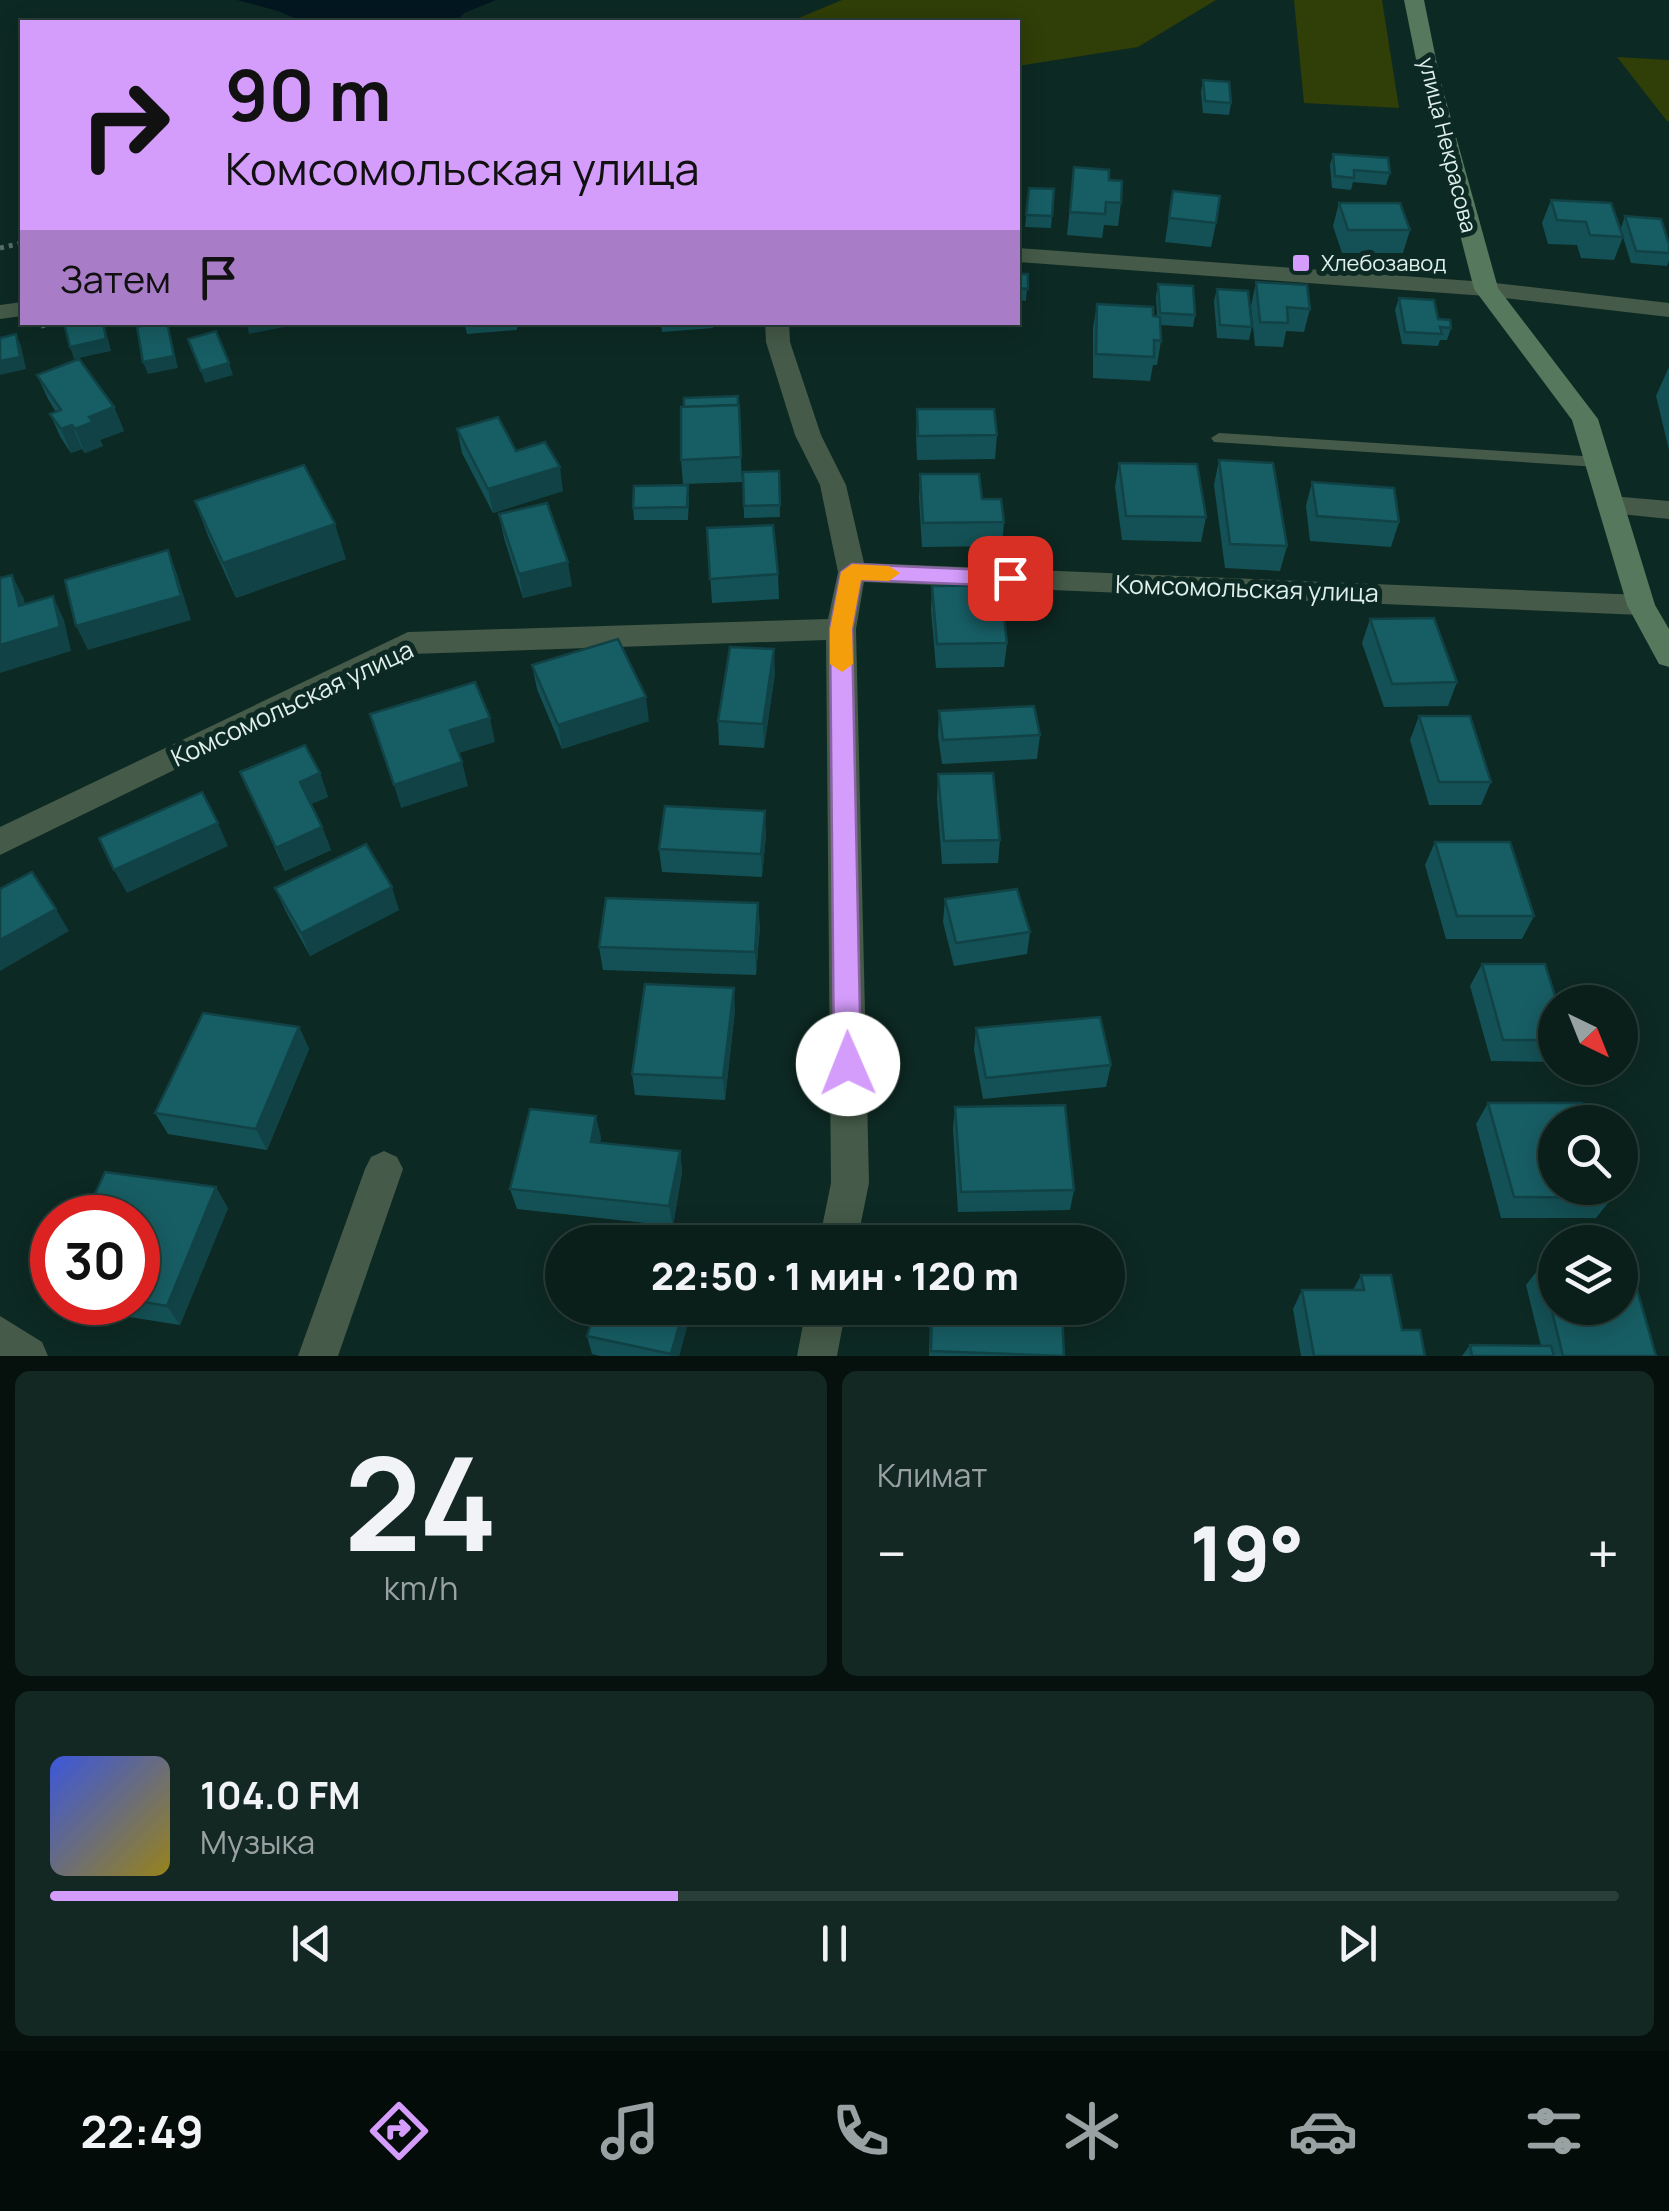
<!DOCTYPE html>
<html lang="ru">
<head>
<meta charset="utf-8">
<style>
	body { margin:0; font-family:Manrope,sans-serif; background:#132723; color:#f1f3f6; height:100vh; display:flex; flex-direction:column; font-size:38px; white-space:nowrap }
	* { box-sizing:border-box; margin:0 }
	p { font-size:32px; color:#99a2a2 }
	.icon { flex:none; width:55px; height:55px; fill:none; stroke:currentColor; stroke-width:2; stroke-linecap:round; stroke-linejoin:round }
	.map { position:relative; height:1356px; overflow:hidden }
	.panel { display:flex; flex-direction:column; gap:15px; padding:15px; background:#06110e; flex:1 }
	.panel>* { flex:none }
	.top-card { position:absolute; left:20px; top:20px; width:1000px; height:305px; border-radius:0px; box-shadow:0 5px 25px #0003,0 0 0 2px #2a3d39; background:#d49cfb; color:#111; overflow:hidden }
	.needle { width:65px; rotate:137deg }
	.tools { position:absolute; left:1538px; top:985px; display:grid; gap:20px }
	.tools a { display:grid; place-items:center; width:100px; height:100px; border-radius:50%; background:#0a1f1a; box-shadow:0 5px 25px #0003,0 0 0 2px #2a3d39; font-size:50px }
	.speed { position:absolute; left:30px; top:1195px; display:flex; gap:20px; font-size:50px; font-weight:700; text-align:center }
	.speed>* { display:grid; place-content:center; width:130px; height:130px; border-radius:50%; background:#0a1f1a; box-shadow:0 5px 25px #0003,0 0 0 2px #2a3d39; line-height:1 }
	.speed .limit { border:15px solid #d22; background:#fff; color:#111 }
	.pin { position:absolute; display:grid; place-items:center; width:85px; height:85px; color:#fff; margin:-42px; border-radius:20px; box-shadow:0 5px 15px #0006 }
	.me { position:absolute; width:110px; margin:-55px; rotate:359deg; stroke-linejoin:round; filter:drop-shadow(0 0 8px #0008) }
	.turn { display:flex; align-items:center; gap:35px; height:210px; padding:0 40px; font-size:45px }
	.turn .icon { width:130px; height:130px; stroke-width:2.5 }
	.turn b { display:block; font-size:70px; line-height:85px }
	.then { display:flex; align-items:center; height:95px; padding:0 40px; background:#0003; gap:20px; font-size:38px }
	.big { font-size:75px; font-weight:800; line-height:1.1 }
	.panel .card { flex:1; display:flex; flex-direction:column; justify-content:center; gap:15px; min-width:0; padding:0 35px; border-radius:15px; background:#132723 }
	.panel .dial { align-items:center; gap:0 }
	.dial b { font-size:130px; line-height:1 }
	.song { display:flex; align-items:center; gap:30px }
	.cover { width:120px; height:120px; border-radius:15px; background:linear-gradient(135deg,hsl(230 70% 55%),hsl(50 70% 35%)) }
	.played { height:10px; border-radius:5px; background:linear-gradient(90deg,#d49cfb 40%,#2a3d39 40%) }
	.keys { display:flex; justify-content:space-around; direction:ltr }
	.heat { display:flex; justify-content:space-between; align-items:center; font-size:55px; direction:ltr }
	.panel .tiles { flex:1; display:grid; gap:15px; grid-template-columns:1fr 1fr }
	.card:last-child { grid-column:span 2 }
	.trip { position:absolute; left:545px; top:1225px; width:580px; height:100px; border-radius:50px; background:#0a1f1a; box-shadow:0 5px 25px #0003,0 0 0 2px #2a3d39; font-weight:800; line-height:100px; text-align:center }
	.menu { display:flex; height:160px; justify-content:space-around; align-items:center; background:#040c0a; color:#99a2a2 }
	.menu .icon { width:70px; height:70px }
	.menu .active { color:#d49cfb }
	.menu b { font-size:45px; color:#f1f3f6 }
	.map>svg:first-child { display:block }
	.green { fill:#303e07 }
	.water { fill:#031721 }
	.lines { fill:none; stroke-linecap:round; stroke-linejoin:round }
	.path { stroke:#586f6a; stroke-width:5; stroke-dasharray:4 5; stroke-linecap:butt }
	.lane { fill:#455a48; fill-rule:evenodd }
	.street { fill:#455a48; fill-rule:evenodd }
	.secondary { fill:#56785d; fill-rule:evenodd }
	.wall { fill:#145156 }
	.shaded-wall { fill:#104246 }
	.building { fill:#175e64; stroke:#104246; stroke-width:2.5 }
	.route { fill:#d49cfb; stroke:#8a65a3; stroke-width:2.5 }
	.slow { fill:#f59e0b }
	.poi-dot { fill:#d49cfb; stroke:#0d2923; stroke-width:4 }
	.labels { text-anchor:middle; dominant-baseline:central; stroke-width:10; stroke-linejoin:round; paint-order:stroke }
	.far-street-label { font-size:22px; fill:#dfefea; stroke:#0d2923 }
	.far-poi-label { font-size:22px; fill:#dfefea; stroke:#0d2923; text-anchor:start }
	.street-label { font-size:25px; fill:#dfefea; stroke:#0d2923 }
</style>
</head>
<body>
<div class="map">
<svg width="1669" height="1356" viewBox="0 0 1669 1356">
	<rect width="100%" height="100%" fill="#0d2923"/>
	<g class="green">
		<polygon points="842,0 1216,0 1138,47 1018,66 1018,22 789,22"/>
		<polygon points="1294,0 1382,0 1399,108 1304,103"/>
		<polygon points="1617,57 1669,60 1669,121 1667,121"/>
	</g>
	<polygon class="water" points="237,0 496,0 464,13 456,22 303,22 278,11"/>
	<g class="lines">
		<g class="path">
			<polyline points="0,248 22,243"/>
			<polyline points="41,326 63,322"/>
		</g>
		<polygon class="lane" points="1219,433 1598,457 1606,462 1598,467 1214,442 1211,438"/>
		<g class="street">
			<polygon points="1018,248 1486,282 1669,303 1669,317 1486,296 1018,262"/>
			<polygon points="22,302 22,316 0,319 0,305"/>
			<polygon points="765,322 789,322 790,342 821,435 846,485 864,563 1641,595 1651,598 1655,605 1651,612 1641,615 864,582 856,629 869,1183 857,1242 819,1242 831,1183 826,640 412,654 0,855 0,827 408,632 828,619 838,572 820,485 795,435 766,342"/>
			<polygon points="1611,496 1669,501 1669,519 1601,512 1597,505 1601,498"/>
			<polygon points="384,1151 397,1157 403,1169 338,1356 298,1356 365,1169 371,1157"/>
			<polygon points="806,1308 846,1308 837,1356 797,1356"/>
			<polygon points="0,1316 42,1342 48,1356 0,1356"/>
		</g>
		<polygon class="secondary" points="1404,0 1424,0 1440,79 1498,288 1598,419 1655,605 1669,629 1669,667 1659,664 1627,605 1572,420 1474,289 1420,79"/>
	</g>
	<g class="wall">
		<polygon points="1203,80 1231,103 1229,115 1203,113 1201,92"/>
		<polygon points="1333,154 1390,173 1386,185 1353,182 1351,190 1332,188 1330,165"/>
		<polygon points="1074,167 1109,180 1121,203 1118,226 1104,225 1102,238 1067,235"/>
		<polygon points="1029,188 1054,189 1051,228 1025,227"/>
		<polygon points="1173,191 1216,223 1211,247 1165,242"/>
		<polygon points="1551,200 1621,228 1625,216 1669,244 1669,261 1667,266 1631,263 1623,237 1614,260 1581,258 1577,245 1548,244 1542,223"/>
		<polygon points="1339,203 1410,230 1403,253 1342,253 1333,226"/>
		<polygon points="1018,274 1028,274 1026,301 1018,300"/>
		<polygon points="1256,282 1310,309 1304,332 1286,331 1283,347 1255,346 1251,306"/>
		<polygon points="1158,284 1195,315 1193,327 1161,325 1161,341 1157,365 1153,365 1150,381 1093,378 1093,328 1097,304 1157,316 1156,296"/>
		<polygon points="1217,289 1252,327 1249,340 1217,338 1214,301"/>
		<polygon points="1399,298 1438,319 1451,328 1447,340 1440,340 1438,346 1402,344 1395,310"/>
		<polygon points="464,322 517,322 517,330 467,334"/>
		<polygon points="542,322 613,322 542,327"/>
		<polygon points="661,322 712,322 713,328 662,332"/>
		<polygon points="1669,367 1669,450 1656,396"/>
		<polygon points="37,375 114,407 124,431 100,440 103,446 85,453 82,449 71,453 61,438 50,414 56,412 48,399"/>
		<polygon points="738,396 742,482 683,484 681,460"/>
		<polygon points="917,409 997,435 995,459 917,460 916,433"/>
		<polygon points="457,429 516,451 563,491 493,513 462,453"/>
		<polygon points="1219,460 1287,546 1280,571 1225,568 1214,485"/>
		<polygon points="1119,463 1206,517 1201,542 1122,540 1115,487"/>
		<polygon points="779,471 780,517 744,518 743,472"/>
		<polygon points="920,474 982,499 1004,522 1002,546 922,547 919,498"/>
		<polygon points="1312,482 1399,522 1391,547 1310,541 1306,506"/>
		<polygon points="689,497 688,520 634,520 633,508"/>
		<polygon points="195,501 346,559 236,598 208,536"/>
		<polygon points="499,514 572,586 523,598 504,538"/>
		<polygon points="707,528 778,574 779,599 712,603"/>
		<polygon points="932,586 1007,643 1004,667 936,668 931,610"/>
		<polygon points="1370,619 1457,682 1448,706 1384,707 1362,643"/>
		<polygon points="532,665 649,721 562,749 537,689"/>
		<polygon points="775,673 764,748 719,745 718,721"/>
		<polygon points="939,711 1040,735 1037,759 942,764 938,735"/>
		<polygon points="1419,716 1491,782 1481,805 1429,805 1410,740"/>
		<polygon points="240,772 320,773 328,797 311,804 322,827 331,850 285,871"/>
		<polygon points="938,774 1000,840 998,863 942,864 937,798"/>
		<polygon points="766,834 762,877 662,872 659,849"/>
		<polygon points="1435,842 1534,916 1522,939 1446,939 1425,865"/>
		<polygon points="275,888 399,910 310,956 285,910"/>
		<polygon points="945,899 1030,932 1027,954 954,966 943,922"/>
		<polygon points="760,926 756,975 603,970 599,947"/>
		<polygon points="1482,964 1555,1002 1555,1062 1491,1061 1470,986"/>
		<polygon points="735,1010 725,1100 635,1095 632,1074"/>
		<polygon points="299,1027 309,1049 267,1150 168,1134 155,1113"/>
		<polygon points="976,1028 1111,1065 1106,1087 983,1099 974,1050"/>
		<polygon points="1488,1103 1612,1198 1596,1218 1501,1218 1476,1124"/>
		<polygon points="955,1107 1074,1190 1070,1210 958,1212 953,1128"/>
		<polygon points="601,1137 600,1143 680,1151 682,1172 673,1226 517,1209 510,1189"/>
		<polygon points="228,1208 180,1325 66,1307 62,1302 138,1302 138,1218"/>
		<polygon points="1541,1266 1656,1356 1462,1356 1470,1345 1541,1346 1526,1285"/>
		<polygon points="1361,1275 1402,1330 1425,1356 1301,1356 1293,1309 1302,1290 1353,1290"/>
		<polygon points="692,1308 679,1356 600,1356 592,1354 587,1336"/>
		<polygon points="930,1308 1062,1308 1064,1356 929,1356"/>
	</g>
	<g class="shaded-wall">
		<polygon points="103,322 105,327 111,351 74,359 70,347"/>
		<polygon points="167,322 178,368 148,374 143,362"/>
		<polygon points="246,322 304,322 304,323 249,334"/>
		<polygon points="16,334 21,346 26,369 0,375 0,361"/>
		<polygon points="229,363 233,375 205,383 201,371"/>
		<polygon points="114,407 124,431 100,440 103,446 85,453 75,429 89,417"/>
		<polygon points="72,425 82,449 71,453 61,429"/>
		<polygon points="560,467 563,491 493,513 488,489"/>
		<polygon points="335,524 346,559 236,598 223,563"/>
		<polygon points="168,550 177,574 191,620 88,650 76,626"/>
		<polygon points="568,562 572,586 523,598 519,574"/>
		<polygon points="12,575 24,599 31,630 19,606"/>
		<polygon points="53,596 64,620 71,651 0,673 0,645"/>
		<polygon points="774,649 775,673 764,748 763,724"/>
		<polygon points="646,697 649,721 562,749 558,725"/>
		<polygon points="490,718 495,742 456,754 450,730"/>
		<polygon points="462,762 468,786 401,808 394,785"/>
		<polygon points="320,773 328,797 308,805 300,782"/>
		<polygon points="765,811 766,834 762,877 761,854"/>
		<polygon points="218,823 228,846 127,893 114,870"/>
		<polygon points="322,827 331,850 285,871 276,848"/>
		<polygon points="392,887 399,910 310,956 301,933"/>
		<polygon points="758,903 760,926 756,975 755,952"/>
		<polygon points="56,909 69,931 0,971 0,940"/>
		<polygon points="734,988 735,1010 725,1100 723,1078"/>
		<polygon points="299,1027 309,1049 267,1150 256,1129"/>
		<polygon points="596,1116 601,1137 595,1163 591,1142"/>
		<polygon points="680,1151 682,1172 673,1226 669,1206"/>
		<polygon points="216,1187 228,1208 180,1325 167,1306"/>
		<polygon points="684,1308 692,1308 679,1356 671,1356"/>
	</g>
	<g class="building">
		<polygon points="1203,80 1229,82 1231,103 1205,101"/>
		<polygon points="1333,154 1388,158 1390,173 1354,170 1354,178 1335,176"/>
		<polygon points="1074,167 1109,170 1109,180 1122,181 1121,203 1106,202 1105,214 1070,212"/>
		<polygon points="1029,188 1054,189 1052,216 1026,215"/>
		<polygon points="1173,191 1220,196 1216,223 1169,218"/>
		<polygon points="1551,200 1611,203 1623,237 1590,235 1586,222 1557,220"/>
		<polygon points="1339,203 1400,203 1410,230 1348,230"/>
		<polygon points="1625,216 1661,219 1669,244 1669,253 1636,251"/>
		<polygon points="1018,274 1028,274 1028,289 1018,288"/>
		<polygon points="1256,282 1307,285 1310,309 1287,307 1288,323 1260,322"/>
		<polygon points="1158,284 1193,286 1195,315 1160,313"/>
		<polygon points="1217,289 1248,291 1252,327 1220,325"/>
		<polygon points="1399,298 1434,300 1438,319 1450,320 1451,328 1440,327 1442,334 1405,332"/>
		<polygon points="1097,304 1153,307 1153,316 1160,317 1161,341 1154,340 1154,357 1096,354"/>
		<polygon points="68,322 103,322 106,339 70,347 64,323"/>
		<polygon points="158,322 167,322 174,356 143,362 137,327"/>
		<polygon points="216,331 229,363 201,371 188,339"/>
		<polygon points="16,334 20,357 0,361 0,338"/>
		<polygon points="79,359 114,407 89,417 93,422 75,429 72,425 61,429 50,414 61,410 37,375"/>
		<polygon points="738,396 738,405 684,407 684,398"/>
		<polygon points="739,405 741,457 681,460 681,407"/>
		<polygon points="917,409 994,409 997,435 918,436"/>
		<polygon points="498,417 516,451 545,442 560,467 488,489 457,429"/>
		<polygon points="1219,460 1273,463 1287,546 1230,544"/>
		<polygon points="1119,463 1197,464 1206,517 1126,516"/>
		<polygon points="304,465 335,524 223,563 195,501"/>
		<polygon points="779,471 780,505 744,506 743,472"/>
		<polygon points="920,474 979,474 982,499 1001,499 1004,522 923,523"/>
		<polygon points="1312,482 1394,488 1399,522 1317,516"/>
		<polygon points="688,485 687,507 633,508 634,486"/>
		<polygon points="547,503 568,562 519,574 499,514"/>
		<polygon points="773,525 778,574 710,579 707,528"/>
		<polygon points="168,550 181,596 76,626 65,580"/>
		<polygon points="12,575 19,606 53,596 60,627 0,645 0,578"/>
		<polygon points="1000,585 1007,643 937,644 932,586"/>
		<polygon points="1434,618 1457,682 1392,684 1370,619"/>
		<polygon points="618,639 646,697 558,725 532,665"/>
		<polygon points="730,647 774,649 763,724 718,721"/>
		<polygon points="475,682 490,718 450,730 462,762 394,785 370,714"/>
		<polygon points="1034,706 1040,735 943,740 939,711"/>
		<polygon points="1419,716 1470,716 1491,782 1439,782"/>
		<polygon points="305,745 320,773 300,782 322,827 276,848 240,772"/>
		<polygon points="993,773 1000,840 944,841 938,774"/>
		<polygon points="202,792 218,823 114,870 99,838"/>
		<polygon points="665,806 765,811 761,854 659,849"/>
		<polygon points="1435,842 1510,842 1534,916 1457,916"/>
		<polygon points="366,844 392,887 301,933 275,888"/>
		<polygon points="32,872 56,909 0,940 0,889"/>
		<polygon points="1017,889 1030,932 956,943 945,899"/>
		<polygon points="606,898 758,903 755,952 599,947"/>
		<polygon points="1482,964 1545,964 1557,1002 1555,1002 1555,1040 1503,1040"/>
		<polygon points="645,984 734,988 723,1078 632,1074"/>
		<polygon points="203,1013 299,1027 256,1129 155,1113"/>
		<polygon points="1100,1017 1111,1065 986,1078 976,1028"/>
		<polygon points="1488,1103 1582,1103 1588,1122 1555,1122 1555,1188 1608,1188 1612,1198 1514,1197"/>
		<polygon points="1065,1105 1074,1190 961,1192 955,1107"/>
		<polygon points="530,1109 596,1116 591,1142 680,1151 669,1206 510,1189"/>
		<polygon points="105,1172 216,1187 167,1306 138,1301 138,1218 84,1218"/>
		<polygon points="1541,1266 1555,1267 1555,1308 1620,1308 1620,1268 1631,1268 1656,1356 1563,1356"/>
		<polygon points="1361,1275 1391,1275 1402,1330 1420,1330 1425,1356 1314,1356 1302,1290 1364,1290"/>
		<polygon points="596,1308 684,1308 671,1354 587,1336"/>
		<polygon points="932,1308 1062,1308 1064,1356 931,1351"/>
		<polygon points="1470,1345 1551,1346 1554,1356 1472,1356"/>
	</g>
	<polygon class="route" points="852,564 1010,571 1021,578 1010,586 861,580 852,629 861,1064 857,1073 848,1076 838,1073 834,1064 830,629 841,572"/>
	<polygon class="slow" points="852,564 889,566 900,573 889,581 861,580 852,629 853,664 842,672 830,664 830,629 841,572"/>
	<rect class="poi-dot" x="1291" y="253" width="20" height="20" rx="5"/>
	<g class="labels">
		<g class="far-street-label">
			<text transform="translate(1448 145) rotate(76)">улица Некрасова</text>
		</g>
		<g class="far-poi-label">
			<text x="1321" y="263">Хлебозавод</text>
		</g>
		<g class="street-label">
			<text transform="translate(1247 588) rotate(2)">Комсомольская улица</text>
			<text transform="translate(292 703) rotate(-25)">Комсомольская улица</text>
		</g>
	</g>
</svg>
<div class="tools">
<a><svg class="needle" viewBox="-14 -14 28 28"><path d="M0-13l5 13h-10z" fill="#e53935"/><path d="M0 13l5-13h-10z" fill="#99a2a2"/></svg></a>
<a><svg class="icon" aria-label="search" viewBox="0 0 24 24"><circle cx="10" cy="10" r="6"/><path d="M15 15l6 6"/></svg></a>
<a><svg class="icon" aria-label="layers" viewBox="0 0 24 24"><path d="M12 4l9 5-9 5-9-5zM3 14l9 5 9-5"/></svg></a>
</div>
<div class="speed"><div class="limit">30</div></div>
<div class="pin" style="left:1010px;top:578px;background:#d93025"><svg class="icon" aria-label="arrive" viewBox="0 0 24 24"><path d="M6 21V4h12l-3 4 3 4H6"/></svg></div>
<svg class="me" style="left:848px;top:1064px" viewBox="-20 -20 40 40"><circle r="19" fill="#fff"/><path d="M0-13L10 11 0 6-10 11z" fill="#d49cfb"/></svg>
<div class="trip">22:50 · 1 мин · 120 m</div>
<div class="top-card">
<div class="turn"><svg class="icon" aria-label="right" viewBox="0 0 24 24"><path d="M7 20v-9h11M14 6l5 5-5 5"/></svg><div><b>90 m</b>Комсомольская улица</div></div>
<div class="then">Затем<svg class="icon" aria-label="arrive" viewBox="0 0 24 24"><path d="M6 21V4h12l-3 4 3 4H6"/></svg></div>
</div>
</div>
<section class="panel">
<div class="tiles">
<div class="card dial"><b>24</b><p>km/h</p></div>
<div class="card"><p>Климат</p>
<div class="heat"><a>−</a><b class="big">19°</b><a>+</a></div>
</div>
<div class="card">
<div class="song"><i class="cover"></i><div><b>104.0 FM</b><p>Музыка</p></div></div>
<div class="played"></div>
<div class="keys"><svg class="icon" aria-label="previous" viewBox="0 0 24 24"><path d="M18 5L8 12l10 7zM5 5v14"/></svg><svg class="icon" aria-label="pause" viewBox="0 0 24 24"><path d="M8 5v14M16 5v14"/></svg><svg class="icon" aria-label="next" viewBox="0 0 24 24"><path d="M6 5l10 7-10 7zM19 5v14"/></svg></div>
</div>
</div>
</section>
<nav class="menu">
<b>22:49</b>
<svg class="icon active" aria-label="directions" viewBox="0 0 24 24"><path d="M12 3l9 9-9 9-9-9zM9 14v-3h6M13 9l2 2-2 2"/></svg>
<svg class="icon" aria-label="music" viewBox="0 0 24 24"><path d="M9 18V5l10-2v13"/><circle cx="6" cy="18" r="3"/><circle cx="16" cy="16" r="3"/></svg>
<svg class="icon" aria-label="phone" viewBox="0 0 24 24"><path d="M5 4h4l2 5-3 2q2 4 5 5l2-3 5 2v4C11 20 4 13 5 4z"/></svg>
<svg class="icon" aria-label="climate" viewBox="0 0 24 24"><path d="M12 3v18M4 7l16 10M4 17L20 7"/></svg>
<svg class="icon" aria-label="car" viewBox="0 0 24 24"><path d="M5 17H2v-5l4-1 3-4h7l3 4 3 1v5h-3M9 17h6M6 11h13"/><circle cx="7" cy="17" r="2"/><circle cx="17" cy="17" r="2"/></svg>
<svg class="icon" aria-label="filters" viewBox="0 0 24 24"><path d="M4 7h16M4 17h16"/><circle cx="9" cy="7" r="2"/><circle cx="15" cy="17" r="2"/></svg>
</nav>
</body>
</html>
